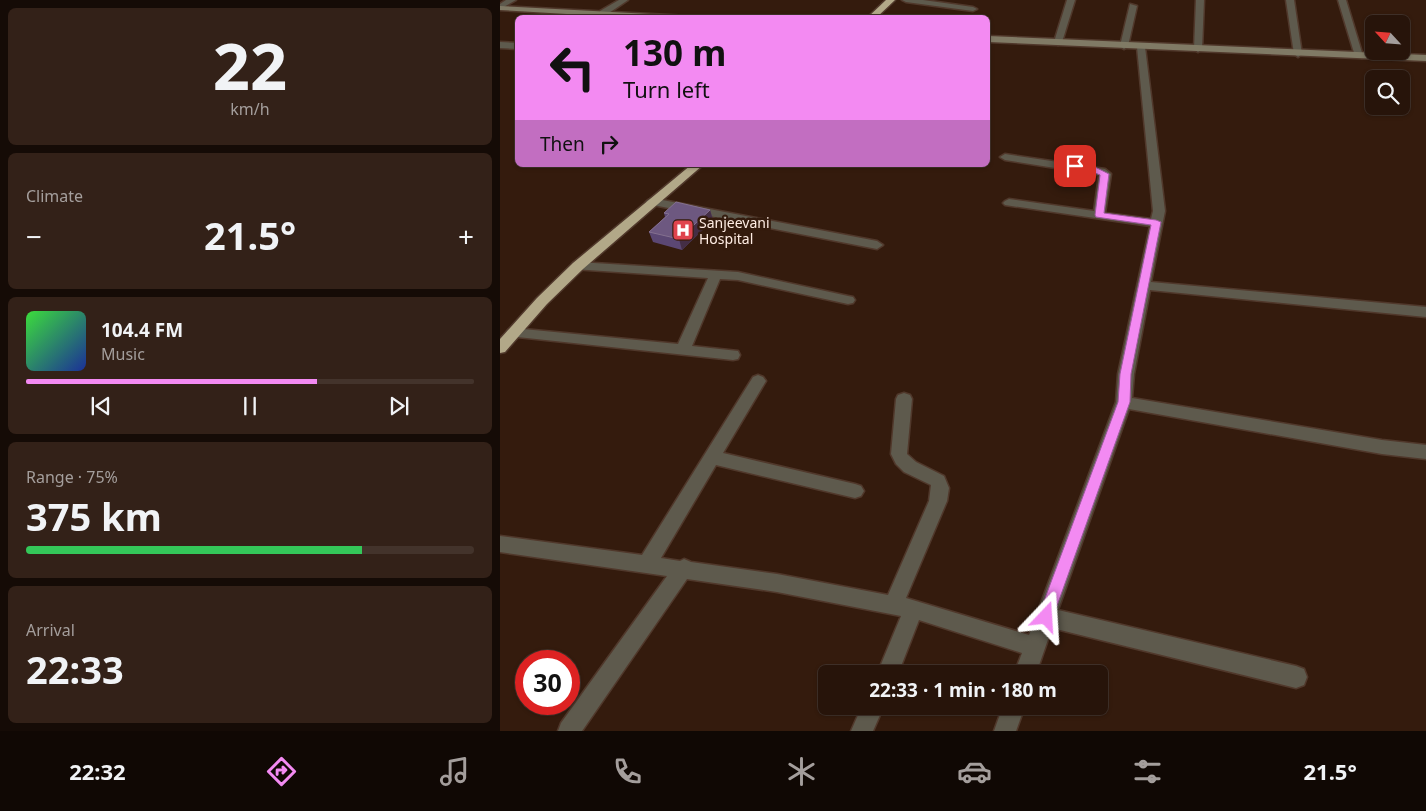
<!DOCTYPE html>
<html lang="en">
<head>
<meta charset="utf-8">
<style>
	body { margin:0; font-family:"Noto Sans",sans-serif; background:#332118; color:#f1f3f6; height:100vh; display:flex; flex-direction:column; font-size:19px; white-space:nowrap }
	* { box-sizing:border-box; margin:0 }
	p { font-size:16px; color:#a49e9c }
	.icon { flex:none; width:28px; height:28px; fill:none; stroke:currentColor; stroke-width:2; stroke-linecap:round; stroke-linejoin:round }
	.map { position:relative; flex:1; overflow:hidden }
	.panel { display:flex; flex-direction:column; gap:8px; padding:8px; background:#150b06; width:500px }
	.panel>* { flex:none }
	.banner { position:absolute; left:15px; top:15px; width:475px; height:152px; border-radius:8px; box-shadow:0 1px 4px #0004,0 0 0 1px #43332b; background:#f38af2; color:#111; overflow:hidden }
	.needle { width:32px; rotate:296deg }
	.tools { position:absolute; left:865px; top:15px; display:grid; gap:10px }
	.tools a { display:grid; place-items:center; width:45px; height:45px; border-radius:8px; background:#27140a; box-shadow:0 1px 4px #0004,0 0 0 1px #43332b; font-size:25px }
	.speed { position:absolute; left:15px; top:650px; display:flex; gap:10px; font-size:25px; font-weight:700; text-align:center }
	.speed>* { display:grid; place-content:center; width:65px; height:65px; border-radius:50%; background:#27140a; box-shadow:0 1px 4px #0004,0 0 0 1px #43332b; line-height:1 }
	.speed .limit { border:8px solid #d22; background:#fff; color:#111 }
	.pin { position:absolute; display:grid; place-items:center; width:42px; height:42px; color:#fff; margin:-21px; border-radius:10px; box-shadow:0 2px 8px #0006 }
	.me { position:absolute; width:55px; margin:-28px; rotate:20deg; stroke-linejoin:round; filter:drop-shadow(0 0 4px #0008) }
	.turn { display:flex; align-items:center; gap:18px; height:105px; padding:0 25px; font-size:22px }
	.turn .icon { width:65px; height:65px; stroke-width:2.5 }
	.turn b { display:block; font-size:35px; line-height:42px }
	.then { display:flex; align-items:center; height:48px; padding:0 25px; background:#0003; gap:10px; font-size:19px }
	.big { font-size:38px; font-weight:700; line-height:1.1 }
	.panel .widget { flex:1; display:flex; flex-direction:column; justify-content:center; gap:8px; min-width:0; padding:0 18px; border-radius:8px; background:#332118 }
	.panel .dial { align-items:center; gap:0 }
	.dial b { font-size:65px; line-height:1 }
	.song { display:flex; align-items:center; gap:15px }
	.cover { width:60px; height:60px; border-radius:8px; background:linear-gradient(135deg,hsl(120 70% 55%),hsl(230 70% 35%)) }
	.played { height:5px; border-radius:2px; background:linear-gradient(90deg,#f38af2 65%,#43332b 65%) }
	.keys { display:flex; justify-content:space-around; direction:ltr }
	.heat { display:flex; justify-content:space-between; align-items:center; font-size:28px; direction:ltr }
	.charge { height:8px; border-radius:4px; background:linear-gradient(90deg,#34c759 75%,#43332b 0) }
	.trip { position:absolute; left:318px; top:665px; width:290px; height:50px; border-radius:8px; background:#27140a; box-shadow:0 1px 4px #0004,0 0 0 1px #43332b; font-weight:700; line-height:50px; text-align:center }
	.tabs { display:flex; height:80px; justify-content:space-around; align-items:center; background:#100804; color:#a49e9c }
	.tabs .icon { width:35px; height:35px }
	.tabs .selected { color:#f38af2 }
	.tabs b { font-size:22px; color:#f1f3f6 }
	main { display:flex; flex:1; min-height:0 }
	.map>svg:first-child { display:block }
	.lines { fill:none; stroke-linecap:round; stroke-linejoin:round }
	.street-casing { stroke:#50382b; stroke-width:3 }
	.secondary-casing { stroke:#50382b; stroke-width:3 }
	.highway-casing { stroke:#50382b; stroke-width:3 }
	.street { fill:#5e5a4d; fill-rule:evenodd }
	.secondary { fill:#807a65; fill-rule:evenodd }
	.highway { fill:#b2a888; fill-rule:evenodd }
	.wall { fill:#5b4773 }
	.shaded-wall { fill:#442e45 }
	.building { fill:#6d5880; stroke:#84708f }
	.route { fill:#f38af2; stroke:#9e5a9d }
	.labels { text-anchor:middle; dominant-baseline:central; stroke-width:5; stroke-linejoin:round; paint-order:stroke }
	.poi-label { font-size:14px; fill:#ffede4; stroke:#341b0d; text-anchor:start }
</style>
</head>
<body>
<main>
<section class="panel">
<div class="widget dial"><b>22</b><p>km/h</p></div>
<div class="widget"><p>Climate</p>
<div class="heat"><a>−</a><b class="big">21.5°</b><a>+</a></div>
</div>
<div class="widget">
<div class="song"><i class="cover"></i><div><b>104.4 FM</b><p>Music</p></div></div>
<div class="played"></div>
<div class="keys"><svg class="icon" aria-label="previous" viewBox="0 0 24 24"><path d="M18 5L8 12l10 7zM5 5v14"/></svg><svg class="icon" aria-label="pause" viewBox="0 0 24 24"><path d="M8 5v14M16 5v14"/></svg><svg class="icon" aria-label="next" viewBox="0 0 24 24"><path d="M6 5l10 7-10 7zM19 5v14"/></svg></div>
</div>
<div class="widget"><p>Range · 75%</p><b class="big">375 km</b><div class="charge"></div></div>
<div class="widget"><p>Arrival</p><b class="big">22:33</b></div>
</section>
<div class="map">
<svg width="926" height="731" viewBox="0 0 926 731">
	<rect width="100%" height="100%" fill="#341b0d"/>
	<g class="lines">
		<g class="street-casing">
			<g id="street">
				<polygon points="6,0 16,0 0,9 0,4"/>
				<polygon points="119,0 128,0 106,15 100,15 100,11"/>
				<polygon points="402,0 423,0 473,7 477,9 473,11 406,2"/>
				<polygon points="567,0 575,0 562,42 558,45 554,42"/>
				<polygon points="696,0 704,0 702,49 698,52 694,49"/>
				<polygon points="786,0 794,0 802,54 798,57 794,54"/>
				<polygon points="838,0 846,0 863,56 862,58 855,56"/>
				<polygon points="630,4 637,6 628,46 624,49 620,46"/>
				<polygon points="0,42 18,43 18,49 0,48"/>
				<polygon points="641,44 645,47 665,211 651,282 926,307 926,317 650,290 634,374 632,398 882,440 926,445 926,459 882,454 629,409 558,610 796,666 804,669 807,677 804,685 796,688 552,628 536,674 514,674 522,653 419,620 398,674 377,674 401,616 277,592 187,579 82,731 58,731 61,723 167,576 0,552 0,536 142,555 253,377 258,375 263,377 266,381 223,453 355,484 361,486 364,491 361,496 355,498 216,465 161,558 180,561 184,559 191,562 277,574 388,595 429,501 431,485 404,472 396,464 391,454 396,399 398,395 404,393 410,395 412,399 407,454 416,462 444,476 449,488 447,501 406,598 529,635 616,402 618,374 650,226 505,205 503,203 505,201 509,199 594,211 599,175 505,160 500,157 505,154 605,169 611,174 605,213 651,219 653,211 637,47"/>
				<polygon points="152,198 377,241 383,245 377,249 148,204 146,202 148,200"/>
				<polygon points="78,262 238,272 348,296 353,297 355,300 353,303 348,304 238,280 220,279 192,346 238,351 240,355 238,359 233,360 8,336 6,333 8,330 13,328 178,344 208,278 73,269 71,266 73,263"/>
				<polygon points="362,706 384,706 373,731 351,731"/>
				<polygon points="503,706 525,706 516,731 494,731"/>
			</g>
		</g>
		<g class="secondary-casing">
			<g id="secondary">
				<polygon points="0,6 188,16 192,18 134,18 0,10"/>
				<polygon points="488,36 926,55 926,61 488,42"/>
			</g>
		</g>
		<g class="highway-casing">
			<g id="highway">
				<polygon points="386,0 395,0 376,18 367,18"/>
				<polygon points="191,165 203,165 83,269 47,304 5,352 0,353 0,339 37,298 73,263"/>
			</g>
		</g>
		<use href="#street" class="street"/>
		<use href="#secondary" class="secondary"/>
		<use href="#highway" class="highway"/>
	</g>
	<polygon class="wall" points="210,210 213,220 182,250 153,242 149,232 165,217 164,213"/>
	<polygon class="shaded-wall" points="210,210 213,220 182,250 179,239"/>
	<polygon class="building" points="176,202 210,210 179,239 149,232 169,214 164,213"/>
	<polygon class="route" points="572,164 595,167 609,174 604,213 656,220 661,222 631,374 630,402 553,617 551,622 546,624 540,622 538,617 618,402 620,374 651,225 596,217 595,215 600,175 590,171 572,168"/>
	<defs>
		<g id="hospital-square" transform="scale(1.125)"><rect x="-9" y="-9" width="18" height="18" rx="4" fill="#e0444e" stroke="#341b0d"/><path d="M-5-5h3v3.5h4V-5h3V5h-3V1.5h-4V5h-3Z" fill="#fff"/></g>
	</defs>
	<g fill-rule="evenodd">
		<use href="#hospital-square" x="183" y="230"/>
	</g>
	<g class="labels">
		<g class="poi-label">
			<text x="199" y="222">Sanjeevani<tspan x="199" dy="16">Hospital</tspan></text>
		</g>
	</g>
</svg>
<div class="tools">
<a><svg class="needle" viewBox="-14 -14 28 28"><path d="M0-13l5 13h-10z" fill="#e53935"/><path d="M0 13l5-13h-10z" fill="#a49e9c"/></svg></a>
<a><svg class="icon" aria-label="search" viewBox="0 0 24 24"><circle cx="10" cy="10" r="6"/><path d="M15 15l6 6"/></svg></a>
</div>
<div class="speed"><div class="limit">30</div></div>
<div class="pin" style="left:575px;top:166px;background:#d93025"><svg class="icon" aria-label="arrive" viewBox="0 0 24 24"><path d="M6 21V4h12l-3 4 3 4H6"/></svg></div>
<svg class="me" style="left:546px;top:617px" viewBox="-20 -20 40 40"><path d="M0-17L14 15 0 8-14 15z" fill="#f38af2" stroke="#fff" stroke-width="4"/></svg>
<div class="trip">22:33 · 1 min · 180 m</div>
<div class="banner">
<div class="turn"><svg class="icon" aria-label="left" viewBox="0 0 24 24"><path d="M17 20v-9H6M10 6l-5 5 5 5"/></svg><div><b>130 m</b>Turn left</div></div>
<div class="then">Then<svg class="icon" aria-label="right" viewBox="0 0 24 24"><path d="M7 20v-9h11M14 6l5 5-5 5"/></svg></div>
</div>
</div>
</main>
<nav class="tabs">
<b>22:32</b>
<svg class="icon selected" aria-label="directions" viewBox="0 0 24 24"><path d="M12 3l9 9-9 9-9-9zM9 14v-3h6M13 9l2 2-2 2"/></svg>
<svg class="icon" aria-label="music" viewBox="0 0 24 24"><path d="M9 18V5l10-2v13"/><circle cx="6" cy="18" r="3"/><circle cx="16" cy="16" r="3"/></svg>
<svg class="icon" aria-label="phone" viewBox="0 0 24 24"><path d="M5 4h4l2 5-3 2q2 4 5 5l2-3 5 2v4C11 20 4 13 5 4z"/></svg>
<svg class="icon" aria-label="climate" viewBox="0 0 24 24"><path d="M12 3v18M4 7l16 10M4 17L20 7"/></svg>
<svg class="icon" aria-label="car" viewBox="0 0 24 24"><path d="M5 17H2v-5l4-1 3-4h7l3 4 3 1v5h-3M9 17h6M6 11h13"/><circle cx="7" cy="17" r="2"/><circle cx="17" cy="17" r="2"/></svg>
<svg class="icon" aria-label="filters" viewBox="0 0 24 24"><path d="M4 7h16M4 17h16"/><circle cx="9" cy="7" r="2"/><circle cx="15" cy="17" r="2"/></svg>
<b>21.5°</b>
</nav>
</body>
</html>
